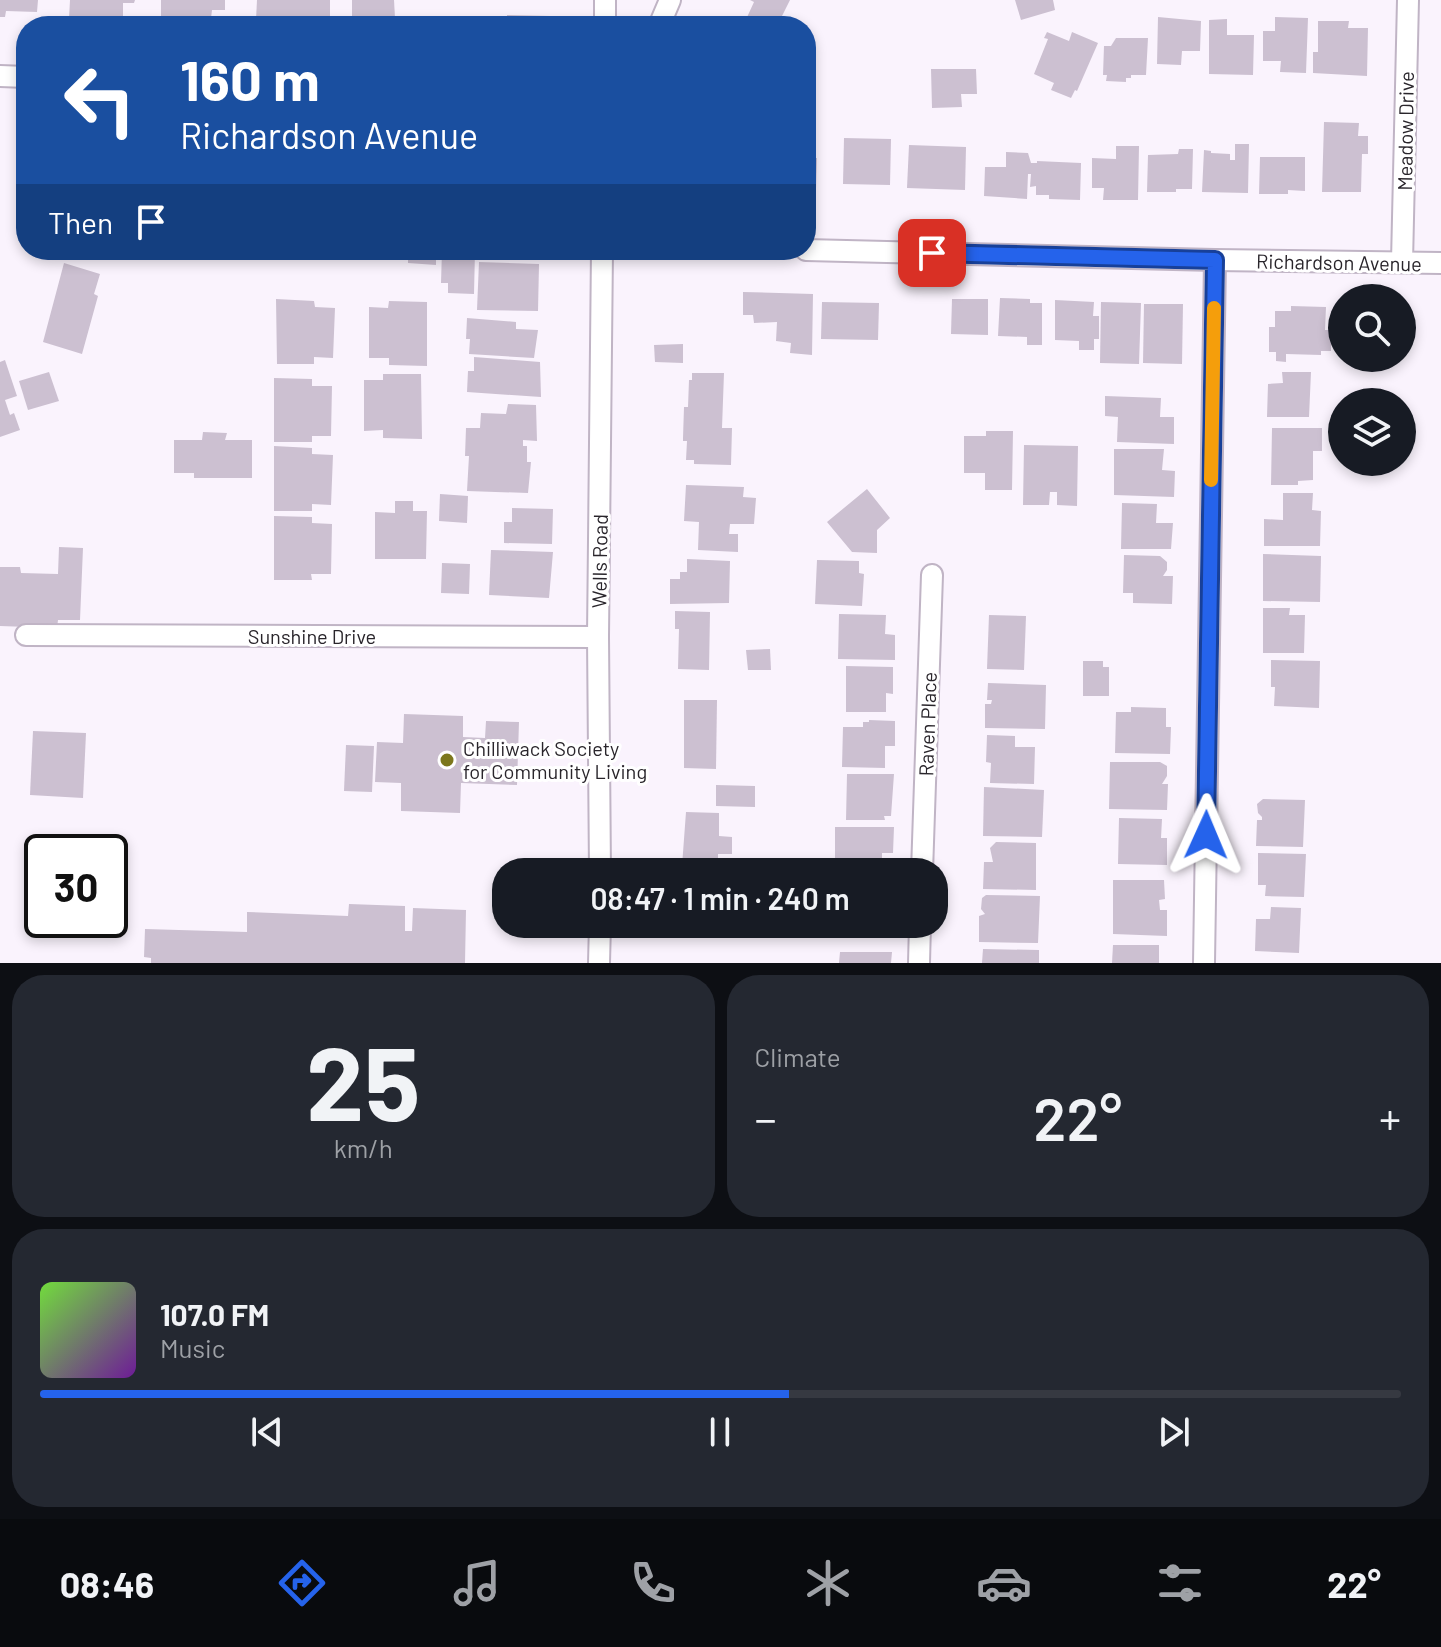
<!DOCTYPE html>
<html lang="en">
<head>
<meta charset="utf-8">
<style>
	body { margin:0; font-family:Barlow,sans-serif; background:#242831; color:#f1f3f6; height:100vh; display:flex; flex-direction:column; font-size:30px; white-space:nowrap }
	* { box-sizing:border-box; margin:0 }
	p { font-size:26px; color:#9ea1a6 }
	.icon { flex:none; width:44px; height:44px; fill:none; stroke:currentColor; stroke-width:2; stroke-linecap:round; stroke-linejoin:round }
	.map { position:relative; height:963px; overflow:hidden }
	.panel { display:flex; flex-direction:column; gap:12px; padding:12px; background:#0d0f14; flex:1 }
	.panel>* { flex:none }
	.banner { position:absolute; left:16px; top:16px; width:800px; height:244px; border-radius:32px; box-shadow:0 4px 12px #0003; background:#1a4fa0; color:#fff; overflow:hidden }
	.fabs { position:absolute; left:1328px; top:284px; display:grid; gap:16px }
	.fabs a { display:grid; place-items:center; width:88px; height:88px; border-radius:50%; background:#171b24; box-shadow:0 4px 12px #0003; font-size:40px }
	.speed { position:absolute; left:24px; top:834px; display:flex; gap:16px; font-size:40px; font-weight:700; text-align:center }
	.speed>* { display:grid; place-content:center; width:104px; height:104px; border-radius:50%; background:#171b24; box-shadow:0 4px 12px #0003; line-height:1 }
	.speed .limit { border:4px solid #111; border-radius:12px; background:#fff; color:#111 }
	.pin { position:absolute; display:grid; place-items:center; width:68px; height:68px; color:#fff; margin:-34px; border-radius:16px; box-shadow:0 4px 12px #0006 }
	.me { position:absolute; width:88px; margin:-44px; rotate:1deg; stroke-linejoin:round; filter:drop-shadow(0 0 6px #0008) }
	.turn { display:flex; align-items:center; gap:28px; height:168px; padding:0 32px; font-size:36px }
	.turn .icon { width:104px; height:104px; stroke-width:2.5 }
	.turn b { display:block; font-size:56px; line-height:68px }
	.then { display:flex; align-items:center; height:76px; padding:0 32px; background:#0003; gap:16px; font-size:30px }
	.big { font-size:60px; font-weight:600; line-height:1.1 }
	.panel .card { flex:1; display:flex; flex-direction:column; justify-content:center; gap:12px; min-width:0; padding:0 28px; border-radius:32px; background:#242831 }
	.panel .dial { align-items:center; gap:0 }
	.dial b { font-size:104px; line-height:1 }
	.song { display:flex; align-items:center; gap:24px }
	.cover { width:96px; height:96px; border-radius:12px; background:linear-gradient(135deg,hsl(100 70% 55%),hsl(280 70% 35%)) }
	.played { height:8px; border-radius:4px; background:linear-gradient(90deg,#2563eb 55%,#363941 55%) }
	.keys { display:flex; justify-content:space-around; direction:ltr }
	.heat { display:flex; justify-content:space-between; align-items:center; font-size:44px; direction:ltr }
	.panel .tiles { flex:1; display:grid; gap:12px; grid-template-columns:1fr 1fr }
	.card:last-child { grid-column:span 2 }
	.trip { position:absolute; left:492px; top:858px; width:456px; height:80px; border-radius:32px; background:#171b24; box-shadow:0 4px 12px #0003; font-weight:600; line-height:80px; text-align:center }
	.menu { display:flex; height:128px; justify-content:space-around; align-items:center; background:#090b0e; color:#9ea1a6 }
	.menu .icon { width:56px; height:56px }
	.menu .on { color:#2563eb }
	.menu b { font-size:36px; color:#f1f3f6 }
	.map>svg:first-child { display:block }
	.building { fill:#ccc0d1 }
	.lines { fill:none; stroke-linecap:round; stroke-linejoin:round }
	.street-casing { stroke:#c0b4c5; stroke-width:24 }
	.street { stroke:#fff; stroke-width:20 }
	.route-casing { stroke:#184099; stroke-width:20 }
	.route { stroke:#2563eb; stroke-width:14 }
	.slow { stroke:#f59e0b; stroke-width:14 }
	.poi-dot { fill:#7c771c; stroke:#fff; stroke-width:3 }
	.labels { text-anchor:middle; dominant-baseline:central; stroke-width:6; stroke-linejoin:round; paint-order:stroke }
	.street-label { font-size:20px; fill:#29252b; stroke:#fff }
	.poi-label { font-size:20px; fill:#29252b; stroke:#fff; text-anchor:start }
</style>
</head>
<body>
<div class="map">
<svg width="1441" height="963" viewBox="0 0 1441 963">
	<rect width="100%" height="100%" fill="#faf3fd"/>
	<g class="building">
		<polygon points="0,0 38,0 37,12 6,11 5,17 0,17"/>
		<polygon points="70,0 135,0 134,3 123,3 123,17 106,17 106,21 98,21 98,19 69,19"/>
		<polygon points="161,0 225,0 225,10 212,10 211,18 161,19"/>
		<polygon points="257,0 330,0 330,20 256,20"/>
		<polygon points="352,0 394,0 395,18 352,19"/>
		<polygon points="750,0 790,0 782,16 804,26 743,26 754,2"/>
		<polygon points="1015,0 1053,0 1055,10 1021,20"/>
		<polygon points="507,15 550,16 550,26 507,26"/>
		<polygon points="1158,17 1201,21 1200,51 1182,51 1181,65 1157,64"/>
		<polygon points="1275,17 1308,18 1306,73 1280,72 1281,61 1263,61 1263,31 1275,31"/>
		<polygon points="1227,19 1227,35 1254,35 1253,75 1209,74 1209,20"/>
		<polygon points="1318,21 1349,21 1348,28 1368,28 1367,76 1313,73 1313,52 1318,52"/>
		<polygon points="1047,32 1069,41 1072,32 1098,43 1077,91 1075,90 1071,98 1051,90 1054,83 1034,74 1048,39 1044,38"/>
		<polygon points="1116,38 1148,38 1146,75 1131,75 1131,78 1126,78 1126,82 1106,81 1107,75 1103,75 1104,46 1111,46"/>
		<polygon points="931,69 976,69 977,94 961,94 962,107 932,108"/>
		<polygon points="1324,122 1359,123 1358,136 1368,136 1368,154 1362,154 1361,192 1322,192"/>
		<polygon points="844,138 891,139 890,185 843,184"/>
		<polygon points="1235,144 1249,144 1248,193 1202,192 1204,150 1211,151 1211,153 1230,154 1230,160 1235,160"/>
		<polygon points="909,145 966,147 965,190 907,188"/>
		<polygon points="1116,146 1139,146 1138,200 1103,200 1104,188 1092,188 1092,158 1116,159"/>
		<polygon points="1179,149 1193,149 1192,189 1176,189 1176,192 1147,192 1148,155 1178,154"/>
		<polygon points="1006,152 1028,153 1031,163 1037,163 1037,161 1081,163 1080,200 1049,199 1049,195 1036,195 1036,186 1030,187 1031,174 1028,174 1027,199 984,196 985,167 1006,167"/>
		<polygon points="1260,157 1305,157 1305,191 1288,190 1288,194 1259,194"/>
		<polygon points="806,158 817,158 816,188 812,190 806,190"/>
		<polygon points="408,250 436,250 436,265 408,263"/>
		<polygon points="442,250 475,251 474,294 448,293 448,283 441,283"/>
		<polygon points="479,262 539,264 538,311 477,310"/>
		<polygon points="64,263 100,274 94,294 98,296 82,354 43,342"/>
		<polygon points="743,292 813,294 812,355 790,353 791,343 776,341 777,322 754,323 753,315 743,315"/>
		<polygon points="1000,298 1030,299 1030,303 1042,303 1042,345 1027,345 1027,337 998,336"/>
		<polygon points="276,299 314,301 315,307 335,308 333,358 314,357 314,364 277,364"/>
		<polygon points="952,299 988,299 988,335 951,334"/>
		<polygon points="1055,300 1094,302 1093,316 1099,316 1099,339 1094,339 1094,350 1079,350 1079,341 1055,340"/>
		<polygon points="389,301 427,302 427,366 389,365 389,358 369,358 369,307 388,308"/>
		<polygon points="822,302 879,303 878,340 821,339"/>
		<polygon points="1101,302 1141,303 1139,364 1100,363"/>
		<polygon points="1144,304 1183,304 1182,364 1143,363"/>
		<polygon points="1291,306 1326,307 1325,330 1331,330 1331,351 1321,351 1321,355 1286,354 1286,362 1276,361 1276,352 1269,352 1269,327 1275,327 1275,311 1291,311"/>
		<polygon points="467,318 516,322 516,329 538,330 534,358 469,354 470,339 466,339"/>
		<polygon points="683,344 683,363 655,362 654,345"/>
		<polygon points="474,357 540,362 541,397 467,392 468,371 474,371"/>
		<polygon points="5,360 17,396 5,400 10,415 14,413 20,430 0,437 0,362"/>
		<polygon points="49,372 59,401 28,410 19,381"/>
		<polygon points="1282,372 1311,372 1309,417 1267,417 1268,384 1283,383"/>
		<polygon points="692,373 724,373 722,428 732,428 731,465 694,464 694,460 686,460 687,441 683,441 683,438 684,407 688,407 689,380 692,380"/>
		<polygon points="383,374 421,374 422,439 383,438 383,430 364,431 364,380 383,380"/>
		<polygon points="274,378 312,379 312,386 332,386 331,436 312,436 312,442 274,442"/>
		<polygon points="1105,396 1161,398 1160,417 1174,417 1174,444 1117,442 1118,417 1105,416"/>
		<polygon points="508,404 536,405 537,441 523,440 523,446 527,446 527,462 531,462 528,493 467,491 469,456 465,456 466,428 480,428 481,413 506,414"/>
		<polygon points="1272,428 1322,428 1322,451 1313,451 1313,480 1298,481 1298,485 1271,485"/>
		<polygon points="986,431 1013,431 1012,490 985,490 985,473 964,473 964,436 986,436"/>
		<polygon points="203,432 227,433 225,440 252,440 252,478 194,478 194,473 174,473 174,440 202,440"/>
		<polygon points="1024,445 1078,446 1077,506 1057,505 1057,492 1050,492 1049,505 1023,505"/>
		<polygon points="274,446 312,448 312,454 333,455 331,505 312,504 312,511 274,511"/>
		<polygon points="1114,449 1164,449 1162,470 1175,471 1174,497 1114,495"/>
		<polygon points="686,485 744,487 743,497 756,498 754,524 730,524 729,534 738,534 738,552 698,550 699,522 684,521"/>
		<polygon points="867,489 890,518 877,530 877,553 852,552 827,522"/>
		<polygon points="1283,493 1313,493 1312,510 1321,511 1320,546 1264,546 1264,519 1283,520"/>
		<polygon points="440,494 468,496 467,523 439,521"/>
		<polygon points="395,501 413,501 413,511 427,511 426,559 375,559 375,512 395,513"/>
		<polygon points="1122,503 1157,504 1156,523 1173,523 1171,549 1121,549"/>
		<polygon points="512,508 553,509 552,544 504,543 504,522 512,522"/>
		<polygon points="274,516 312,517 312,523 332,524 331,574 311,574 312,580 274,580"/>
		<polygon points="59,547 83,548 80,620 58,620 57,628 0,626 0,567 20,567 21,573 58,574"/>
		<polygon points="491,550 553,552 549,598 489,595"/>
		<polygon points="1263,554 1321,556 1320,602 1263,601"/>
		<polygon points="1124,555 1160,556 1167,562 1167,570 1163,576 1173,576 1172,604 1133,603 1133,593 1123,593"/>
		<polygon points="687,559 730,561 729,603 670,604 670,579 680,579 680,572 687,572"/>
		<polygon points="817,560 859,561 859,573 864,574 862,606 815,604"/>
		<polygon points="442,563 470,564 469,594 441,593"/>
		<polygon points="1263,608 1290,608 1289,615 1305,615 1304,653 1263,653"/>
		<polygon points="675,611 710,612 709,670 678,669 679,629 675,629"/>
		<polygon points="839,614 886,615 885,634 895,635 895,660 838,659"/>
		<polygon points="989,615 1026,616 1024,670 987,669"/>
		<polygon points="770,649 771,670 748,670 746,650"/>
		<polygon points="1271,660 1320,661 1319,708 1274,706 1275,687 1271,687"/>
		<polygon points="1083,661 1103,661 1103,667 1109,667 1109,696 1083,696"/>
		<polygon points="846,666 893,667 893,694 886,693 886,712 846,712"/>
		<polygon points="988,683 1046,685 1045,729 985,728 985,704 991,704 992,700 987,700"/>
		<polygon points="684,700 717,700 716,769 684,768"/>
		<polygon points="1131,707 1166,708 1166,727 1171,727 1170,754 1115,753 1116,712 1131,712"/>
		<polygon points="404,714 463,716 463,737 485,738 486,721 519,722 517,785 461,783 460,813 401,811 401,783 375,782 377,742 403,743"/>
		<polygon points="869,720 895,721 895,746 885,746 885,768 842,767 843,727 863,727 863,722 869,722"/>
		<polygon points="33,731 86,733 83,798 30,795"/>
		<polygon points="987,735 1015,736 1015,747 1035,747 1034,784 990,783 991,763 986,762"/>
		<polygon points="346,745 374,746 372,792 344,791"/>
		<polygon points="1110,762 1160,762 1167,766 1167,776 1162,784 1168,784 1167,810 1109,809"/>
		<polygon points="847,774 894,774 891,816 884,816 885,820 846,820"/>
		<polygon points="716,785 755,786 755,807 716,806"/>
		<polygon points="984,787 1044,790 1042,837 983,836"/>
		<polygon points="1263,799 1305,800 1303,847 1256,846 1257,820 1262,820 1262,817 1258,813 1257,804"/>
		<polygon points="686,812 719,813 719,836 732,837 732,854 718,854 718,865 682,866"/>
		<polygon points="1119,818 1162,819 1161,838 1167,838 1167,865 1118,864"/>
		<polygon points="835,827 894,827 893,853 882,853 882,860 878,860 878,872 835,872"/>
		<polygon points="996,842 1036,843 1036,890 983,889 984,862 993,862 990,848"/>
		<polygon points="1258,853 1306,854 1304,897 1265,896 1266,885 1258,885"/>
		<polygon points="1113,880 1164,880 1165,899 1159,900 1160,910 1167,910 1167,936 1113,934"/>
		<polygon points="986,895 1040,896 1038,943 979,942 979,916 985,914 981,909 982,898"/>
		<polygon points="349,904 405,906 405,931 412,931 413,908 466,910 465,963 151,963 151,958 144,957 145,929 247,932 247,912 348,916"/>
		<polygon points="1271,907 1301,908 1299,953 1255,951 1256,919 1270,919"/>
		<rect x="848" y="924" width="38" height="11"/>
		<polygon points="1113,945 1159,945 1159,963 1112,963"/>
		<polygon points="983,949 1039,950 1039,963 982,963"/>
		<polygon points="840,952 892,952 891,963 839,963"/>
	</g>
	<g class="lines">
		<g class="street-casing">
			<g id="street">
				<polyline points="605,26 605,0"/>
				<polyline points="659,26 670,0"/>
				<polyline points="0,76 26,77"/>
				<polyline points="806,250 1215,260 1441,263"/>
				<polyline points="1402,262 1408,0"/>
				<polyline points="26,635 598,637"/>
				<polyline points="600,872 598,637 602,250"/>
				<polyline points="922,872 932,575"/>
				<polyline points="599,963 600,924"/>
				<polyline points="919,963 920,924"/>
				<polyline points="1204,963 1215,260"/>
			</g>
		</g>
		<use href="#street" class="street"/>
	</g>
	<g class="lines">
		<g class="route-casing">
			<polyline id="route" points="932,253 1215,260 1206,835"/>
		</g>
		<use href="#route" class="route"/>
		<polyline class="slow" points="1211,480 1214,308"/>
	</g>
	<circle class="poi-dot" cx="447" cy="760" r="8"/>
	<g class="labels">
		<g class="street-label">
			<text transform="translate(1405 131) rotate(-89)">Meadow Drive</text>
			<text transform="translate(1339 262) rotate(1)">Richardson Avenue</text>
			<text transform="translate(599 561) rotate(-89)">Wells Road</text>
			<text x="312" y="636">Sunshine Drive</text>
			<text transform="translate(927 724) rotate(-88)">Raven Place</text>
		</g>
		<g class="poi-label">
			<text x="463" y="748">Chilliwack Society<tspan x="463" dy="23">for Community Living</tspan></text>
		</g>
	</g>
</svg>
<div class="fabs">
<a><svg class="icon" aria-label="search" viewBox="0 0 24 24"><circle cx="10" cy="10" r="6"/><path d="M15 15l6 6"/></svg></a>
<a><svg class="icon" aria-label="layers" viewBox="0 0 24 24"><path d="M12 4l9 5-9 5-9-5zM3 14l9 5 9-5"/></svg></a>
</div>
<div class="speed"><div class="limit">30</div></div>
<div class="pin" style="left:932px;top:253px;background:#d93025"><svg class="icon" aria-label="arrive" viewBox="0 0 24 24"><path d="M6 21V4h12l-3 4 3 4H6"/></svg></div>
<svg class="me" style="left:1206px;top:835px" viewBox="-20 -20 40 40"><path d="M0-17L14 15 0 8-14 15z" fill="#2563eb" stroke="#fff" stroke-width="4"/></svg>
<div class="trip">08:47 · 1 min · 240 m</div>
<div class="banner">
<div class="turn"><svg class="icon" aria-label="left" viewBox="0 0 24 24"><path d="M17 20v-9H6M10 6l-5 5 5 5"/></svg><div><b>160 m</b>Richardson Avenue</div></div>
<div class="then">Then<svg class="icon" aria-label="arrive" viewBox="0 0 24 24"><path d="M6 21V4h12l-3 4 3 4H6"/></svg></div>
</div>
</div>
<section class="panel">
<div class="tiles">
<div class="card dial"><b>25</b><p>km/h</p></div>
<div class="card"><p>Climate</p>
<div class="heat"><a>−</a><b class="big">22°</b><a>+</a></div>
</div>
<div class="card">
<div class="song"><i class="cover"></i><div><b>107.0 FM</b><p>Music</p></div></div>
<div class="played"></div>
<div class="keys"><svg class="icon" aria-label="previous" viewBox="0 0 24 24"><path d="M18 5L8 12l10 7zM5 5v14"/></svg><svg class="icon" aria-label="pause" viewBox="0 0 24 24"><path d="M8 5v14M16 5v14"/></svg><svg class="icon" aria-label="next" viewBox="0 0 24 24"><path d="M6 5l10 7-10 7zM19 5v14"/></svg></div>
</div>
</div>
</section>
<nav class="menu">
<b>08:46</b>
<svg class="icon on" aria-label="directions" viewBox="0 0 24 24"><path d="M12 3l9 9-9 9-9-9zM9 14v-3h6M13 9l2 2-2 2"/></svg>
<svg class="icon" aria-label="music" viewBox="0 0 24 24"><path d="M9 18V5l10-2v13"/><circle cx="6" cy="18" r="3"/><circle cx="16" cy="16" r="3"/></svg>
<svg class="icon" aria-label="phone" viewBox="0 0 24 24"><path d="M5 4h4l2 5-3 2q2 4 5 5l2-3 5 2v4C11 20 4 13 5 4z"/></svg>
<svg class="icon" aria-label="climate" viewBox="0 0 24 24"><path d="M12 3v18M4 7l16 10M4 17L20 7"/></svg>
<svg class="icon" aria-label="car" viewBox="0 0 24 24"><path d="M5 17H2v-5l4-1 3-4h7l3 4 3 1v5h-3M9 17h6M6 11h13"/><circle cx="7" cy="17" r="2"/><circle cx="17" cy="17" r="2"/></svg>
<svg class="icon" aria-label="filters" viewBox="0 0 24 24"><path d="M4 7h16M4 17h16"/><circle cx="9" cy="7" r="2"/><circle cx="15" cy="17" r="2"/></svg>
<b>22°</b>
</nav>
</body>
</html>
